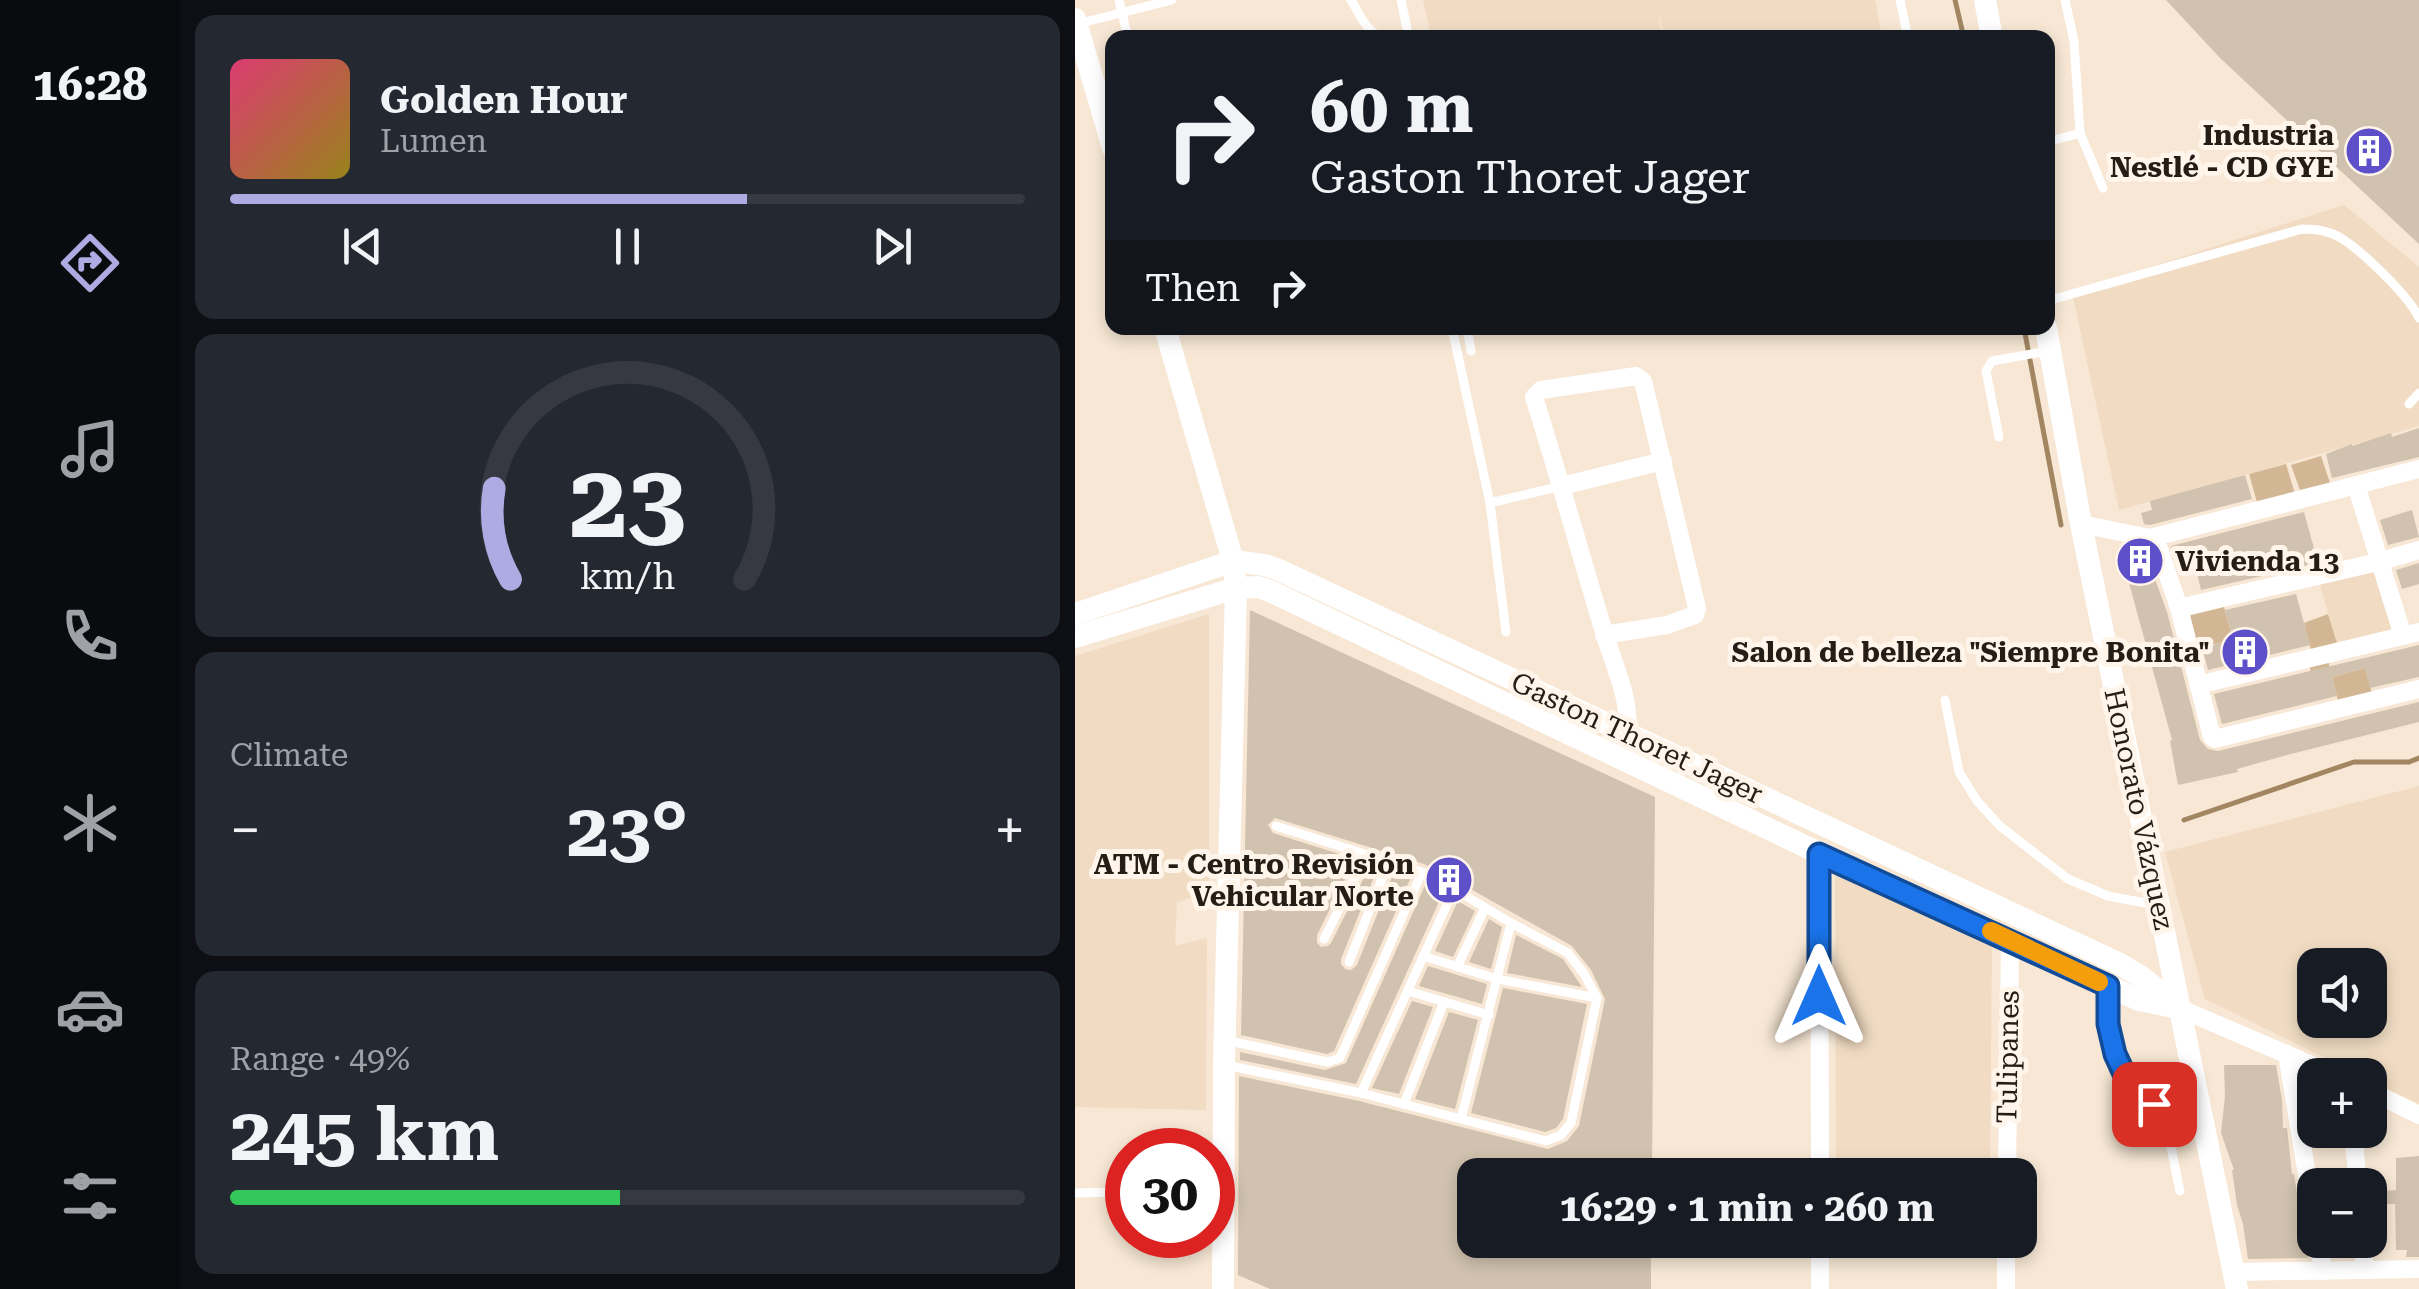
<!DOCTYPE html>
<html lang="en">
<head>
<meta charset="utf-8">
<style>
	body { margin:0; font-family:"Roboto Serif",serif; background:#242831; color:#f1f3f6; height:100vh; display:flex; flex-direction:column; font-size:38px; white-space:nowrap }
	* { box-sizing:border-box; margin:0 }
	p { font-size:32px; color:#9ea1a6 }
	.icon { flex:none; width:55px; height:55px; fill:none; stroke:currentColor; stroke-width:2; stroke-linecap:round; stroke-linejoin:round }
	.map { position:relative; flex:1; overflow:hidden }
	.details { display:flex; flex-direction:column; gap:15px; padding:15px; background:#0d0f14; width:895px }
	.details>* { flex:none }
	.banner { position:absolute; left:30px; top:30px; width:950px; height:305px; border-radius:20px; box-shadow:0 5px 15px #0003; background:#171b24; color:#f1f3f6; overflow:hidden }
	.fabs { position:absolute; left:1222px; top:948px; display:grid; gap:20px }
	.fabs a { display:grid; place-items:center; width:90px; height:90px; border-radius:20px; background:#171b24; box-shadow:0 5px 15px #0003; font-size:50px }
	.speed { position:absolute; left:30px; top:1128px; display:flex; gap:20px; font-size:50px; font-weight:700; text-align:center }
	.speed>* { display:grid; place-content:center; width:130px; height:130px; border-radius:50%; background:#171b24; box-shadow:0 5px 15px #0003; line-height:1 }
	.speed .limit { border:15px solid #d22; background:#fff; color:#111 }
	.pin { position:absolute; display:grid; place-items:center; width:85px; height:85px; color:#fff; margin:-42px; border-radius:20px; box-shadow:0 5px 15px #0006 }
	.me { position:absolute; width:110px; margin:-55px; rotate:0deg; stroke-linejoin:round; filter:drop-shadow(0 0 8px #0008) }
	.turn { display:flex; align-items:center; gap:35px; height:210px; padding:0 40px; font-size:45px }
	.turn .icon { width:130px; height:130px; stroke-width:2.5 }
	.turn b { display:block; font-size:70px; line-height:85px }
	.then { display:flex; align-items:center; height:95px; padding:0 40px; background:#0003; gap:20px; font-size:38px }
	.big { font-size:75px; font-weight:700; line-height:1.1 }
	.details .card { flex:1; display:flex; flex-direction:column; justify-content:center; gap:15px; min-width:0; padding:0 35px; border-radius:20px; background:#242831 }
	.details .dial { align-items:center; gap:0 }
	.dial svg { height:260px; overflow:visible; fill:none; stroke:#363941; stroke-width:7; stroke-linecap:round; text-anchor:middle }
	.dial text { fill:#f1f3f6; stroke:none }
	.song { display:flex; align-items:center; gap:30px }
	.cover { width:120px; height:120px; border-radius:15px; background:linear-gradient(135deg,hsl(340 70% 55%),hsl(50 70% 35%)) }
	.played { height:10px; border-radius:5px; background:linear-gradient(90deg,#aeaae2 65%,#363941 65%) }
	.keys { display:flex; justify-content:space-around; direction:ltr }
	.heat { display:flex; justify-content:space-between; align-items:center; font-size:55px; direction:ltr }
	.charge { height:15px; border-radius:8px; background:linear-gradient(90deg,#34c759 49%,#363941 0) }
	.trip { position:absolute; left:382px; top:1158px; width:580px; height:100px; border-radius:20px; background:#171b24; box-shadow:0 5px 15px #0003; font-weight:700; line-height:100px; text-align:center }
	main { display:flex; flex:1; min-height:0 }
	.tab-bar { display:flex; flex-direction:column; width:180px; justify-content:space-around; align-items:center; background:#090b0e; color:#9ea1a6 }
	.tab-bar .icon { width:70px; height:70px }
	.tab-bar .selected { color:#aeaae2 }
	.tab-bar b { font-size:45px; color:#f1f3f6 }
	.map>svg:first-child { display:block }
	.built { fill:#f1dcc3; fill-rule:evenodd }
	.green { fill:#d3b794 }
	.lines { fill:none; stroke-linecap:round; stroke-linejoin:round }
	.stream { stroke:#a28662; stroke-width:5 }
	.building { fill:#d1c2af }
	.service { stroke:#fff; stroke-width:9 }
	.minor { stroke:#fff; stroke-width:18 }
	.tertiary { stroke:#fff; stroke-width:22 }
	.route-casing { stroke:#114b97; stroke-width:25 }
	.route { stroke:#1a73e8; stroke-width:18 }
	.slow { stroke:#f59e0b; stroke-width:18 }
	.labels { text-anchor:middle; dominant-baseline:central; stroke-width:10; stroke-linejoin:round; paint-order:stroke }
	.poi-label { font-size:28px; font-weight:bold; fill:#241e17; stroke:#fff5ea; text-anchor:end }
	.street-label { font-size:28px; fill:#241e17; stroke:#fff5ea }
</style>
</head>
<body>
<main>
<nav class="tab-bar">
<b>16:28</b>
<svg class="icon selected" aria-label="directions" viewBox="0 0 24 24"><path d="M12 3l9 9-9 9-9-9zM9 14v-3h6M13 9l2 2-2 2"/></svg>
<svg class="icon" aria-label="music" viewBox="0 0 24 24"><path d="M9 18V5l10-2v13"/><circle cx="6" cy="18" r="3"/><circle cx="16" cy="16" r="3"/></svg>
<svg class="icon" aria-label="phone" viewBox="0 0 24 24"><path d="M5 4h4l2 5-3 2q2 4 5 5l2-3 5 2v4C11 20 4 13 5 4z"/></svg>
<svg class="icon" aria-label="climate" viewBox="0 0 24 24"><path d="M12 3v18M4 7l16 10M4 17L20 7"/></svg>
<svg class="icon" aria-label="car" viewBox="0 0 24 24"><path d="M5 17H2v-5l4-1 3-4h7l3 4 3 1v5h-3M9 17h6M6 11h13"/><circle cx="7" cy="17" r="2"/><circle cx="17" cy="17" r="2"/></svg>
<svg class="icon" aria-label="filters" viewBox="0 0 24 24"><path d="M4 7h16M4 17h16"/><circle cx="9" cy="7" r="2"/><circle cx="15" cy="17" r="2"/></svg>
</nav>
<section class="details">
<div class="card">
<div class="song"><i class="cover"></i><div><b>Golden Hour</b><p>Lumen</p></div></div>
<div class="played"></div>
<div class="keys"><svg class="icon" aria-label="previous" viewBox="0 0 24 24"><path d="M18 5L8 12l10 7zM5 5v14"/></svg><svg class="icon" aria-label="pause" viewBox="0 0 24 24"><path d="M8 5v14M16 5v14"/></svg><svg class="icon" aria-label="next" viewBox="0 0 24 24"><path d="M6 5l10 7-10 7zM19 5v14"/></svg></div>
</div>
<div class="card dial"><svg viewBox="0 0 100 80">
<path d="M14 69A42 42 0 1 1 86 69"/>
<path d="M14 69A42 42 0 0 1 9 41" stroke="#aeaae2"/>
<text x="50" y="56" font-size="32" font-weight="700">23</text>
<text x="50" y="72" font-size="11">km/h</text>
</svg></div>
<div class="card"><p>Climate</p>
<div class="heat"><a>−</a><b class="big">23°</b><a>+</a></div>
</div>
<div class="card"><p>Range · 49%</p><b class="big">245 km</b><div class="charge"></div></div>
</section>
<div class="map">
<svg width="1344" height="1289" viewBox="0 0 1344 1289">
	<rect width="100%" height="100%" fill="#f7e7d4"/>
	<g class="built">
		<polygon points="348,0 800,0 807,37 590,37 583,12 587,37 356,37"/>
		<polygon points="1269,205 1344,267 1344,426 1044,510 997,292"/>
		<polygon points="1300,568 1317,630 1262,643 1244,582"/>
		<polygon points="134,614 134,893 102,902 100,946 132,938 131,1110 0,1107 0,656"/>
		<path d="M1344,786V1104L1295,1080V1075H1285L1130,999L1090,852ZM1295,965V1020H1240V965Z"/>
		<polygon points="760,869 917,943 915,1175 761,1175"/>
	</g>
	<g class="green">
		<polygon points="1246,456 1255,483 1225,490 1216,465"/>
		<polygon points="1211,464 1220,494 1182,502 1174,474"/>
		<polygon points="1149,607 1158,639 1122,649 1113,616"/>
		<polygon points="1253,614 1262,643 1236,650 1229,623"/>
		<polygon points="1252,656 1257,677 1290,668 1298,697 1264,705 1257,677 1238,681 1233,660"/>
	</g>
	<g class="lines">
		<g class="stream">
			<polyline points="880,0 889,38"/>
			<polyline points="949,328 986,525"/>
			<polyline points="1109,820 1279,762 1334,762 1344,758"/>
		</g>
	</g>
	<g class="building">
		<polygon points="1091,0 1344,0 1344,244 1145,58"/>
		<polygon points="1344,428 1344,457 1257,478 1251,454 1277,444 1277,446 1316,433 1317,437"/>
		<polygon points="1170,475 1177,499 1075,525 1069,524 1066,513 1077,510 1075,501"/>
		<polygon points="1337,510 1344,537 1313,545 1305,520"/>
		<polygon points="1229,512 1243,563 1126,590 1120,566 1104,569 1096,546"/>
		<polygon points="1070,552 1092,612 1125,740 1133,749 1143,751 1344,702 1344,722 1212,755 1162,769 1163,772 1103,785 1095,741 1097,740 1054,583 1052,557"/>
		<polygon points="1344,563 1344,584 1327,589 1321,570"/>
		<polygon points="1221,594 1235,645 1133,670 1127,648 1158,639 1150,610"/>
		<polygon points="175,610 580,797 577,1175 400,1175 400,1240 576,1240 576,1289 195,1289 163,1275 164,1076 284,1101 473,1149 492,1141 504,1126 530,999 516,970 497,946 383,882 349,864 200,818 193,825 198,833 280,859 242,935 242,943 246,947 253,946 256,943 296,864 303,867 266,959 266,964 270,969 276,970 282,965 319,872 336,877 259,1051 252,1054 166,1035"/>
		<polygon points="1344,645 1344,677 1295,688 1290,668 1257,677 1262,696 1147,724 1139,694"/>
		<polygon points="351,883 368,893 281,1084 165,1060 165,1052 250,1070 271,1063"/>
		<polygon points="383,901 400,911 378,957 360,951"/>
		<polygon points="414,919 427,927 416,969 394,962"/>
		<polygon points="441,935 488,959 507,987 432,973"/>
		<polygon points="353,966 412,984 407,1004 344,986"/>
		<polygon points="428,988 512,1004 488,1119 481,1128 470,1132 396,1113"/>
		<polygon points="337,1001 358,1007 324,1094 297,1088"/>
		<polygon points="374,1012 403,1020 380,1109 340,1099"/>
		<polygon points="1149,1065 1201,1065 1207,1100 1208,1128 1212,1128 1217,1174 1219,1174 1226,1221 1233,1233 1231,1241 1233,1258 1173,1259 1168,1224 1162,1205 1157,1170 1159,1170 1146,1133 1150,1096"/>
		<polygon points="1344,1156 1344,1257 1331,1257 1332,1250 1321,1250 1320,1204 1309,1204 1310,1191 1321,1190 1321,1158"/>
	</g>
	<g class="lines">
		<g class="service">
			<polyline points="44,0 53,38"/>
			<path d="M276,0C285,15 292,35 312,38"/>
			<polyline points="326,0 334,38"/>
			<polyline points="825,0 833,38"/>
			<polyline points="990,0 999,41 1005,133"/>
			<polyline points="2,24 97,0"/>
			<polyline points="972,142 1005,133 1028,188"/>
			<path d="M972,301L1227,229C1240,229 1255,231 1266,238C1287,251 1334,296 1344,318"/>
			<polyline points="377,328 415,503 487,486"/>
			<polyline points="392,328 396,351"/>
			<polyline points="920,328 921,329"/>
			<polyline points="1334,404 1344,393"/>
			<polyline points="924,437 911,371 917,361 973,351"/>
			<polyline points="415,503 431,632"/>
			<polyline points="870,700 884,772 902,801 925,826 993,879 1033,896 1081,905"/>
			<polyline points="201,826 347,872"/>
			<polyline points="379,889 436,923"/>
			<polyline points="249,939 292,854"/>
			<polyline points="348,956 422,979 522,998"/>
			<polyline points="274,962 314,861"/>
			<polyline points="382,967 410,908"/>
			<path d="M1033,988C1033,1023 1035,1058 1056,1088C1063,1099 1078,1100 1085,1113C1096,1136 1099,1166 1105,1191"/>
			<polyline points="333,991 414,1015"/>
			<polyline points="150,1040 252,1062 265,1058 347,872 379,889 286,1093"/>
			<polyline points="151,1065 286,1093 471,1141 486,1135 496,1123 522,998 509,974 493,953 436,923 386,1119"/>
			<polyline points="329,1104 369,1002"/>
			<polyline points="0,1193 52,1192"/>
		</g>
		<g class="minor">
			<polyline points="1281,485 1328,636"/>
			<polyline points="487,486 588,461"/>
			<polyline points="1006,524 1075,538 1344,469"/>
			<polyline points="1075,538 1084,549 1104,608 1137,737 1140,739 1344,689"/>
			<polyline points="1104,608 1303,562 1344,550"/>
			<path d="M529,635L592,625L620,615L622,608L568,381L561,376L466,390L459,397C483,474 505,552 528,629C538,664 556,697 552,734"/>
			<polyline points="1123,685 1344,632"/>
			<polyline points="744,853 745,1175"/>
			<polyline points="1106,1009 1260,1075"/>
			<polyline points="1212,1054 1240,1223"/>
			<polyline points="1295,1091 1344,1115"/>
			<polyline points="1278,1130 1283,1185"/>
			<polyline points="932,1175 935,939"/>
			<polyline points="745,1240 745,1289"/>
			<polyline points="1243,1240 1248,1271"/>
			<polyline points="1287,1240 1290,1270"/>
			<polyline points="1158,1272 1344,1269"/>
			<polyline points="931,1289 931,1240"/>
		</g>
		<g class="tertiary">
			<polyline points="910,0 917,38"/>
			<polyline points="0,19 38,148"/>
			<polyline points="90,328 158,561 161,588 149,1065 148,1289"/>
			<polyline points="971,328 1006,524 1162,1289"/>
			<polyline points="0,614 158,561 190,565 204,570 1045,964 1068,978 1106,1009"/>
			<polyline points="0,637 161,588 183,587 195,591 744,853 1064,1000 1103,1008"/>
		</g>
	</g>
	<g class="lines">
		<g class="route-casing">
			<polyline id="route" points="744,996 744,854 1033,986 1033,1024 1040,1054 1057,1091 1079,1104"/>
		</g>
		<use href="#route" class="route"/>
		<polyline class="slow" points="916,931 1024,982"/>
	</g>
	<defs>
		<g id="building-disc" transform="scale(2.5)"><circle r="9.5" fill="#5d50c9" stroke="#fff5ea"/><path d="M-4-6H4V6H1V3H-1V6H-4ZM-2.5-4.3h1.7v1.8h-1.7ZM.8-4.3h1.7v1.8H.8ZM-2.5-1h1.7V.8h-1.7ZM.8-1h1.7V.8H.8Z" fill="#fff"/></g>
	</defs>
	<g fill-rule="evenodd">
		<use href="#building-disc" x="1294" y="151"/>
		<use href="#building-disc" x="1065" y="561"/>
		<use href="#building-disc" x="1170" y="652"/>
		<use href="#building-disc" x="374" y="880"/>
	</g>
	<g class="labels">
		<g class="poi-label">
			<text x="1259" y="135">Industria<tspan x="1259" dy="32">Nestlé - CD GYE</tspan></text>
			<text x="1100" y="561" text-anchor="start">Vivienda 13</text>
			<text x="1135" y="652">Salon de belleza "Siempre Bonita"</text>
			<text x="339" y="864">ATM - Centro Revisión<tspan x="339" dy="32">Vehicular Norte</tspan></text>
		</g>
		<g class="street-label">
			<text transform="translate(562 738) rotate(25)">Gaston Thoret Jager</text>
			<text transform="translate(1064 809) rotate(78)">Honorato Vázquez</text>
			<text transform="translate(933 1057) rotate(-89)">Tulipanes</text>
		</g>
	</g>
</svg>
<div class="fabs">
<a><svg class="icon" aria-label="sound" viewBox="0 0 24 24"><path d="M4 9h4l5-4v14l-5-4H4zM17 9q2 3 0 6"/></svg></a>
<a>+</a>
<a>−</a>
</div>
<div class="speed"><div class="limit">30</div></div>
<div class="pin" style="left:1079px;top:1104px;background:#d93025"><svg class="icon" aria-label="arrive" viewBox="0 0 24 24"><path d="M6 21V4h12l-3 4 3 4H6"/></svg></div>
<svg class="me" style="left:744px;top:996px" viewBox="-20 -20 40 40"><path d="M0-17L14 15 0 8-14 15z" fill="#1a73e8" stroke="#fff" stroke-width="4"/></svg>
<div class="trip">16:29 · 1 min · 260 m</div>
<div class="banner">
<div class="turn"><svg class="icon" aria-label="right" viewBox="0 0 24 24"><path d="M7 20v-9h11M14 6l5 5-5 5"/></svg><div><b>60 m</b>Gaston Thoret Jager</div></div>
<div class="then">Then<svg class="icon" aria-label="right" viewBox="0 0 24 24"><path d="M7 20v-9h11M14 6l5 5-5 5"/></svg></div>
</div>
</div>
</main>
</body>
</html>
